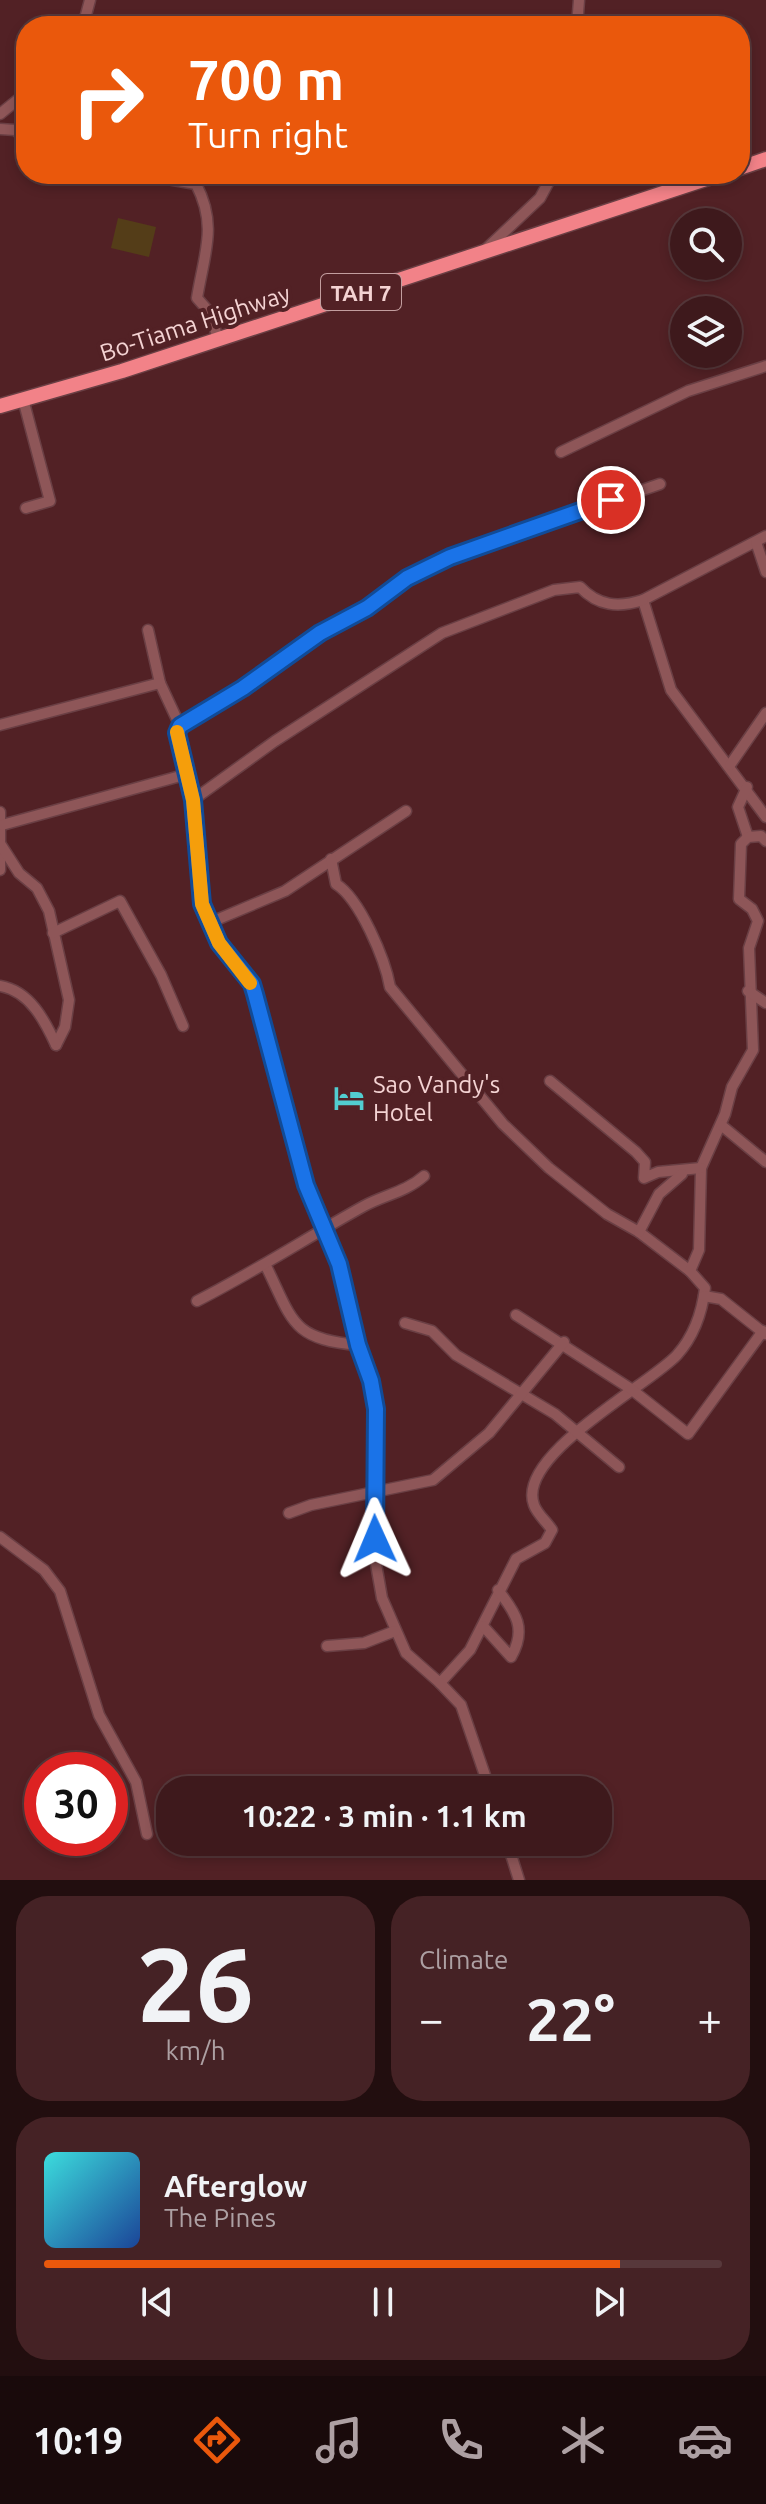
<!DOCTYPE html>
<html lang="en">
<head>
<meta charset="utf-8">
<style>
	body { margin:0; font-family:Ubuntu,sans-serif; background:#452225; color:#f1f3f6; height:100vh; display:flex; flex-direction:column; font-size:30px; white-space:nowrap }
	* { box-sizing:border-box; margin:0 }
	p { font-size:26px; color:#ada0a3 }
	.icon { flex:none; width:44px; height:44px; fill:none; stroke:currentColor; stroke-width:2; stroke-linecap:round; stroke-linejoin:round }
	.map { position:relative; height:1880px; overflow:hidden }
	.side { display:flex; flex-direction:column; gap:16px; padding:16px; background:#220e0f; flex:1 }
	.side>* { flex:none }
	.hud { position:absolute; left:16px; top:16px; width:734px; height:168px; border-radius:32px; box-shadow:0 4px 12px #0003,0 0 0 2px #57383b; background:#ea580c; color:#fff; overflow:hidden }
	.fabs { position:absolute; left:670px; top:208px; display:grid; gap:16px }
	.fabs a { display:grid; place-items:center; width:72px; height:72px; border-radius:50%; background:#3e191c; box-shadow:0 4px 12px #0003,0 0 0 2px #57383b; font-size:40px }
	.speed { position:absolute; left:24px; top:1752px; display:flex; gap:16px; font-size:40px; font-weight:700; text-align:center }
	.speed>* { display:grid; place-content:center; width:104px; height:104px; border-radius:50%; background:#3e191c; box-shadow:0 4px 12px #0003,0 0 0 2px #57383b; line-height:1 }
	.speed .limit { border:12px solid #d22; background:#fff; color:#111 }
	.pin { position:absolute; display:grid; place-items:center; width:68px; height:68px; color:#fff; margin:-34px; border:4px solid #fff; border-radius:50%; box-shadow:0 2px 8px #0007 }
	.me { position:absolute; width:88px; margin:-44px; rotate:359deg; stroke-linejoin:round; filter:drop-shadow(0 0 6px #0008) }
	.turn { display:flex; align-items:center; gap:28px; height:168px; padding:0 40px; font-size:36px }
	.turn .icon { width:104px; height:104px; stroke-width:2.5 }
	.turn b { display:block; font-size:56px; line-height:68px }
	.big { font-size:60px; font-weight:600; line-height:1.1 }
	.side .card { flex:1; display:flex; flex-direction:column; justify-content:center; gap:12px; min-width:0; padding:0 28px; border-radius:32px; background:#452225 }
	.side .dial { align-items:center; gap:0 }
	.dial b { font-size:104px; line-height:1 }
	.song { display:flex; align-items:center; gap:24px }
	.cover { width:96px; height:96px; border-radius:12px; background:linear-gradient(135deg,hsl(180 70% 55%),hsl(220 70% 35%)) }
	.played { height:8px; border-radius:4px; background:linear-gradient(90deg,#ea580c 85%,#57383b 85%) }
	.keys { display:flex; justify-content:space-around; direction:ltr }
	.heat { display:flex; justify-content:space-between; align-items:center; font-size:44px; direction:ltr }
	.side .tiles { flex:1; display:grid; gap:16px; grid-template-columns:1fr 1fr }
	.card:last-child { grid-column:span 2 }
	.trip { position:absolute; left:156px; top:1776px; width:456px; height:80px; border-radius:32px; background:#3e191c; box-shadow:0 4px 12px #0003,0 0 0 2px #57383b; font-weight:600; line-height:80px; text-align:center }
	.tab-bar { display:flex; height:128px; justify-content:space-around; align-items:center; background:#190a0b; color:#ada0a3 }
	.tab-bar .icon { width:56px; height:56px }
	.tab-bar .on { color:#ea580c }
	.tab-bar b { font-size:36px; color:#f1f3f6 }
	.map>svg:first-child { display:block }
	.green { fill:#543d18 }
	.lines { fill:none; stroke-linecap:round; stroke-linejoin:round }
	.minor-casing { stroke:#6a3f44; stroke-width:13 }
	.highway-casing { stroke:#6a3f44; stroke-width:17 }
	.minor { stroke:#8e5658; stroke-width:10 }
	.highway { stroke:#f28288; stroke-width:14 }
	.route-casing { stroke:#114b97; stroke-width:20 }
	.route { stroke:#1a73e8; stroke-width:14 }
	.slow { stroke:#f59e0b; stroke-width:14 }
	.labels { text-anchor:middle; dominant-baseline:central; stroke-width:8; stroke-linejoin:round; paint-order:stroke }
	.shield { fill:#522125; stroke:#c39e9f; stroke-width:2 }
	.shield-label { font-size:22px; font-weight:bold; fill:#f4d3d3 }
	.street-label { font-size:24px; fill:#f4d3d3; stroke:#522125 }
	.poi-label { font-size:24px; fill:#f4d3d3; stroke:#522125; text-anchor:start }
</style>
</head>
<body>
<div class="map">
<svg width="766" height="1880" viewBox="0 0 766 1880">
	<rect width="100%" height="100%" fill="#522125"/>
	<polygon class="green" points="118,218 156,227 149,257 111,248"/>
	<g class="lines">
		<g class="minor-casing">
			<g id="minor">
				<polyline points="83,26 90,0"/>
				<polyline points="577,26 579,0"/>
				<polyline points="0,114 26,93"/>
				<polyline points="0,129 15,130 26,139"/>
				<path d="M139,174L196,184C218,226 204,254 197,298L211,314L218,340"/>
				<polyline points="673,190 675,174"/>
				<polyline points="484,251 540,198 553,174"/>
				<polyline points="23,399 50,501 26,508"/>
				<polyline points="561,452 688,391 766,366"/>
				<polyline points="766,536 643,600 671,690 766,817"/>
				<polyline points="756,542 766,572"/>
				<polyline points="148,630 160,683 180,726"/>
				<polyline points="0,725 160,683"/>
				<polyline points="730,765 766,713"/>
				<polyline points="747,787 738,807 748,837"/>
				<path d="M193,800L275,741L442,633L554,590L580,587C598,606 618,608 643,600"/>
				<polyline points="406,811 285,891 209,923 202,904 193,800 177,733 180,726 243,688 320,633 367,608 407,578 450,557 660,484"/>
				<polyline points="0,812 0,870"/>
				<polyline points="2,825 184,775"/>
				<polyline points="1,845 19,873 37,888 49,911 69,1000 65,1027 56,1045"/>
				<path d="M331,859L336,884C360,899 385,959 390,987L503,1124L549,1168L607,1214L639,1232L690,1271"/>
				<path d="M209,923L255,994L263,1035L280,1079L306,1185L339,1264L358,1345L371,1381L376,1409V1564L382,1598L406,1653L440,1683L470,1650L516,1559L545,1543L552,1530C547,1522 537,1514 534,1505C515,1455 651,1384 677,1355C694,1336 702,1313 705,1288L690,1271L699,1250L701,1168L725,1114L732,1087L753,1050L749,948L758,921L752,909L739,899L741,844L748,837L761,836L766,841"/>
				<polyline points="53,933 120,901 161,975 183,1026"/>
				<path d="M0,986C30,991 45,1021 56,1045"/>
				<polyline points="748,991 766,1003"/>
				<polyline points="550,1081 636,1152 645,1162 644,1178 658,1172 701,1168"/>
				<polyline points="721,1125 766,1162"/>
				<polyline points="639,1232 659,1194 682,1174"/>
				<path d="M266,1266C293,1321 291,1339 358,1345"/>
				<polyline points="704,1296 721,1299 765,1334"/>
				<path d="M197,1301C254,1272 308,1237 364,1206C384,1195 406,1192 424,1176"/>
				<polyline points="516,1315 631,1389 688,1434 763,1331"/>
				<polyline points="405,1323 432,1331 456,1355 555,1414 619,1467"/>
				<polyline points="289,1513 311,1505 433,1480 489,1433 564,1342"/>
				<polyline points="0,1537 44,1570 60,1591 99,1715 136,1782 147,1834"/>
				<path d="M483,1626L511,1657C527,1629 516,1613 498,1590"/>
				<polyline points="327,1646 364,1643 395,1631"/>
				<polyline points="440,1683 461,1705 490,1790"/>
				<polyline points="507,1842 519,1880"/>
			</g>
		</g>
		<g class="highway-casing">
			<g id="highway">
				<polyline points="740,168 766,159"/>
				<polyline points="0,406 122,371 721,174"/>
			</g>
		</g>
		<use href="#minor" class="minor"/>
		<use href="#highway" class="highway"/>
	</g>
	<g class="lines">
		<g class="route-casing">
			<polyline id="route" points="375,1539 376,1409 371,1381 358,1345 339,1264 306,1185 255,994 252,984 219,943 202,904 193,800 177,733 180,726 243,688 320,633 367,608 407,578 450,557 611,500"/>
		</g>
		<use href="#route" class="route"/>
		<polyline class="slow" points="177,732 193,800 202,904 219,943 250,983"/>
	</g>
	<defs>
		<g id="hotel-bare" transform="scale(2.4)"><path d="M-6-4.5h1.5V1H6V5H4.5V3h-9V5H-6ZM-4 0a1.8 1.8 0 1 1 3.6 0ZM.5 0V-2.5h3Q6-2.5 6 0Z" fill="#52cdd0" stroke="#522125" stroke-width="2.5" paint-order="stroke"/></g>
	</defs>
	<g fill-rule="evenodd">
		<use href="#hotel-bare" x="349" y="1098"/>
	</g>
	<g class="labels">
		<rect class="shield" x="321" y="274" width="80" height="36" rx="6"/>
		<g class="shield-label">
			<text x="361" y="292">TAH 7</text>
		</g>
		<g class="street-label">
			<text transform="translate(195 323) rotate(-18)">Bo-Tiama Highway</text>
		</g>
		<g class="poi-label">
			<text x="373" y="1084">Sao Vandy's<tspan x="373" dy="28">Hotel</tspan></text>
		</g>
	</g>
</svg>
<div class="fabs">
<a><svg class="icon" aria-label="search" viewBox="0 0 24 24"><circle cx="10" cy="10" r="6"/><path d="M15 15l6 6"/></svg></a>
<a><svg class="icon" aria-label="layers" viewBox="0 0 24 24"><path d="M12 4l9 5-9 5-9-5zM3 14l9 5 9-5"/></svg></a>
</div>
<div class="speed"><div class="limit">30</div></div>
<div class="pin" style="left:611px;top:500px;background:#d93025"><svg class="icon" aria-label="arrive" viewBox="0 0 24 24"><path d="M6 21V4h12l-3 4 3 4H6"/></svg></div>
<svg class="me" style="left:375px;top:1539px" viewBox="-20 -20 40 40"><path d="M0-17L14 15 0 8-14 15z" fill="#1a73e8" stroke="#fff" stroke-width="4"/></svg>
<div class="trip">10:22 · 3 min · 1.1 km</div>
<div class="hud">
<div class="turn"><svg class="icon" aria-label="right" viewBox="0 0 24 24"><path d="M7 20v-9h11M14 6l5 5-5 5"/></svg><div><b>700 m</b>Turn right</div></div>
</div>
</div>
<section class="side">
<div class="tiles">
<div class="card dial"><b>26</b><p>km/h</p></div>
<div class="card"><p>Climate</p>
<div class="heat"><a>−</a><b class="big">22°</b><a>+</a></div>
</div>
<div class="card">
<div class="song"><i class="cover"></i><div><b>Afterglow</b><p>The Pines</p></div></div>
<div class="played"></div>
<div class="keys"><svg class="icon" aria-label="previous" viewBox="0 0 24 24"><path d="M18 5L8 12l10 7zM5 5v14"/></svg><svg class="icon" aria-label="pause" viewBox="0 0 24 24"><path d="M8 5v14M16 5v14"/></svg><svg class="icon" aria-label="next" viewBox="0 0 24 24"><path d="M6 5l10 7-10 7zM19 5v14"/></svg></div>
</div>
</div>
</section>
<nav class="tab-bar">
<b>10:19</b>
<svg class="icon on" aria-label="directions" viewBox="0 0 24 24"><path d="M12 3l9 9-9 9-9-9zM9 14v-3h6M13 9l2 2-2 2"/></svg>
<svg class="icon" aria-label="music" viewBox="0 0 24 24"><path d="M9 18V5l10-2v13"/><circle cx="6" cy="18" r="3"/><circle cx="16" cy="16" r="3"/></svg>
<svg class="icon" aria-label="phone" viewBox="0 0 24 24"><path d="M5 4h4l2 5-3 2q2 4 5 5l2-3 5 2v4C11 20 4 13 5 4z"/></svg>
<svg class="icon" aria-label="climate" viewBox="0 0 24 24"><path d="M12 3v18M4 7l16 10M4 17L20 7"/></svg>
<svg class="icon" aria-label="car" viewBox="0 0 24 24"><path d="M5 17H2v-5l4-1 3-4h7l3 4 3 1v5h-3M9 17h6M6 11h13"/><circle cx="7" cy="17" r="2"/><circle cx="17" cy="17" r="2"/></svg>
</nav>
</body>
</html>
